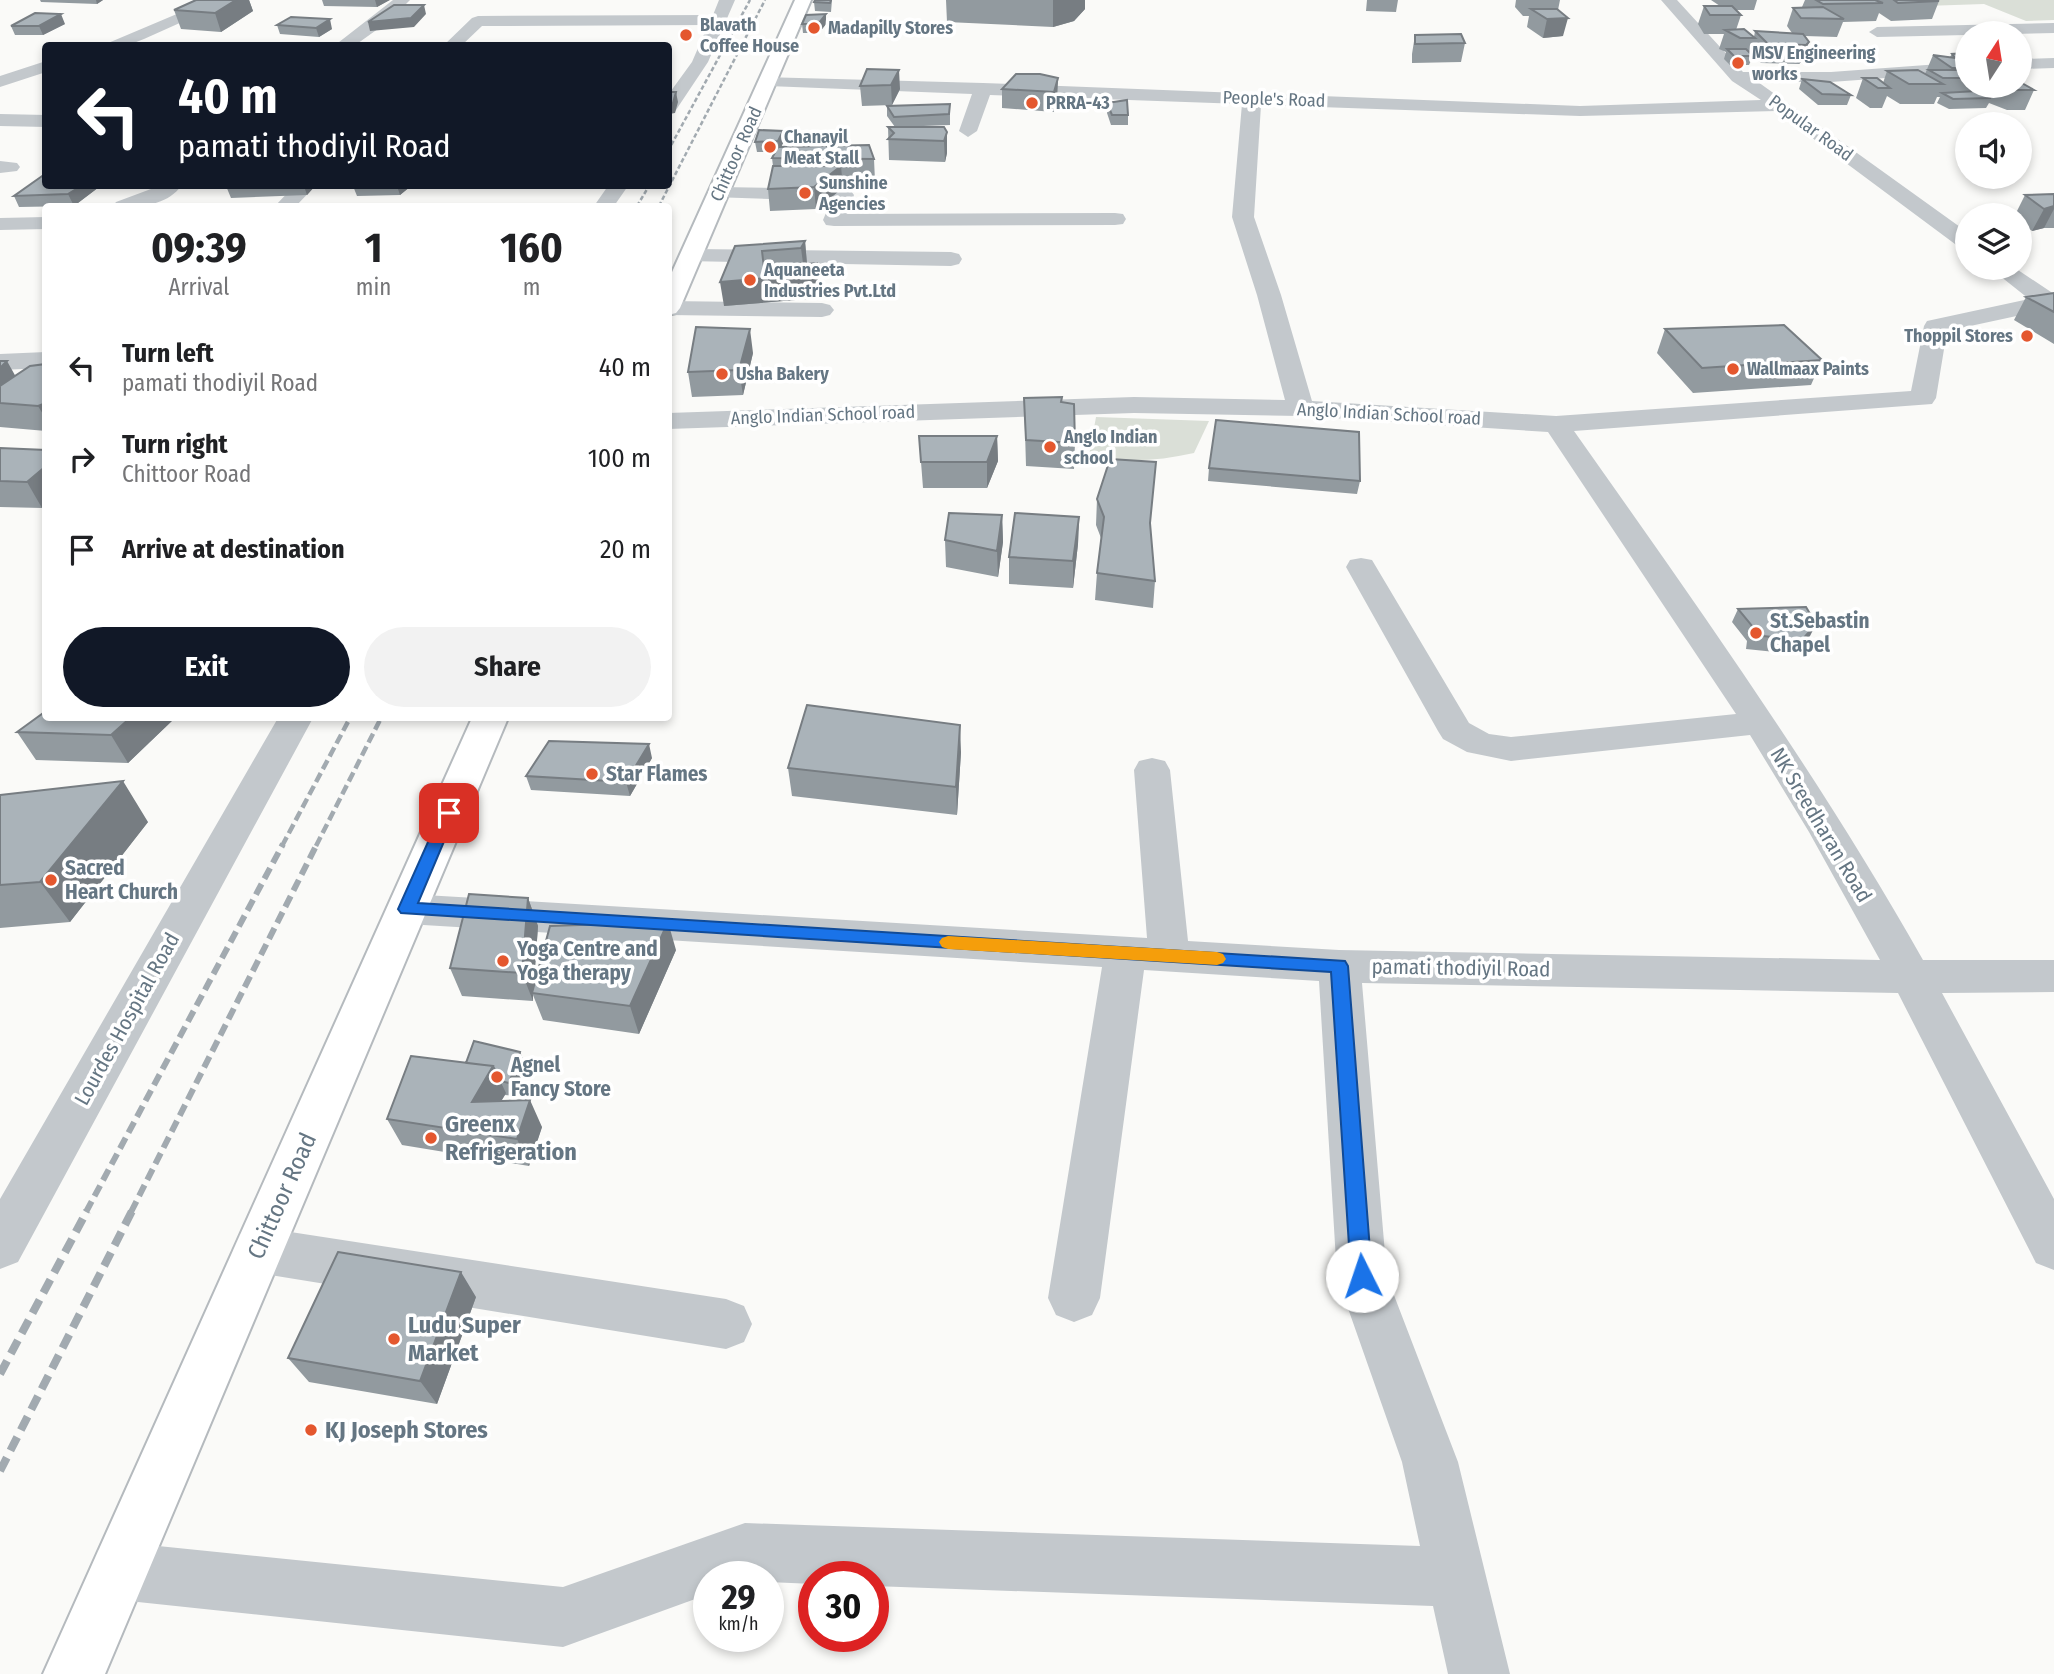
<!DOCTYPE html>
<html lang="en">
<head>
<meta charset="utf-8">
<style>
	:root { --surface:#fff; --page:#f2f2f2; --text:#202124; --muted:#757577; --accent:#111827 }
	body { margin:0; font-family:"Fira Sans Condensed",sans-serif; background:var(--page); color:var(--text); height:100vh; display:flex; flex-direction:column; font-size:26px; white-space:nowrap }
	* { box-sizing:border-box; margin:0 }
	p { font-size:23px; color:var(--muted) }
	.icon { flex:none; width:38px; height:38px; fill:none; stroke:currentColor; stroke-width:2; stroke-linecap:round; stroke-linejoin:round }
	.map { position:relative; flex:1; overflow:hidden }
	.sheet { position:absolute; left:42px; top:203px; width:630px; height:518px; display:flex; flex-direction:column; background:var(--surface); border-radius:7px; box-shadow:0 4px 10px #0003 }
	.sheet>* { flex:none }
	.top-card { position:absolute; left:42px; top:42px; width:630px; height:147px; border-radius:7px; box-shadow:0 4px 10px #0003; background:#111827; color:#fff; overflow:hidden }
	.needle { width:46px; rotate:12deg }
	.controls { position:absolute; left:1955px; top:21px; display:grid; gap:14px }
	.controls a { display:grid; place-items:center; width:77px; height:77px; border-radius:50%; background:var(--surface); box-shadow:0 4px 10px #0003; font-size:35px }
	.speed { position:absolute; left:693px; top:1561px; display:flex; gap:14px; font-size:35px; font-weight:700; text-align:center }
	.speed>* { display:grid; place-content:center; width:91px; height:91px; border-radius:50%; background:var(--surface); box-shadow:0 4px 10px #0003; line-height:1 }
	.speed small { font-size:18px; font-weight:400 }
	.speed .limit { border:10px solid #d22; background:#fff; color:#111 }
	.pin { position:absolute; display:grid; place-items:center; width:60px; height:60px; color:#fff; margin:-30px; border-radius:14px; box-shadow:0 4px 10px #0006 }
	.me { position:absolute; width:77px; margin:-38px; rotate:356deg; stroke-linejoin:round; filter:drop-shadow(0 0 5px #0008) }
	.turn { display:flex; align-items:center; gap:24px; height:147px; padding:0 21px; font-size:32px }
	.turn .icon { width:91px; height:91px; stroke-width:2.5 }
	.turn b { display:block; font-size:49px; line-height:60px }
	.eta { display:flex; justify-content:space-evenly; align-items:center; height:119px; text-align:center }
	.eta b { font-size:42px; font-weight:700; line-height:49px }
	.action { display:flex; gap:14px; margin-top:auto; padding:14px 21px }
	.action a { flex:1; height:80px; border-radius:42px; background:var(--accent); color:#fff; font-size:28px; font-weight:700; line-height:80px; text-align:center }
	.action a+a { background:var(--page); color:var(--text) }
	ul { padding:0; list-style:none }
	li { display:flex; align-items:center; gap:21px; height:91px; padding:0 21px }
	li div { flex:1 }
	li b { display:block; font-size:26px }
	li em { font-style:normal }
	.map>svg:first-child { display:block }
	.green { fill:#dadfd7 }
	.lines { fill:none; stroke-linecap:round; stroke-linejoin:round }
	.major-casing { stroke:#b5babe; stroke-width:4 }
	.minor { fill:#c3c8cc; fill-rule:evenodd }
	.major { fill:#fff; fill-rule:evenodd }
	.rail-far3 { stroke:#a2aab0; stroke-width:2.5; stroke-dasharray:4.5 2.5; stroke-linecap:butt }
	.rail-far2 { stroke:#a2aab0; stroke-width:4.5; stroke-dasharray:10 4.5; stroke-linecap:butt }
	.rail-far1 { stroke:#a2aab0; stroke-width:6; stroke-dasharray:12 6; stroke-linecap:butt }
	.rail { stroke:#a2aab0; stroke-width:8; stroke-dasharray:15 8; stroke-linecap:butt }
	.wall { fill:#929a9f; fill-rule:evenodd }
	.shaded-wall { fill:#777d82 }
	.building { fill:#aab3b9; stroke:#777d82; stroke-width:2 }
	.route { fill:#1a73e8; stroke:#114b97; stroke-width:2 }
	.slow { fill:#f59e0b }
	.poi-dot { fill:#e4572e; stroke:#fff; stroke-width:2.5 }
	.labels { text-anchor:middle; dominant-baseline:central; stroke-width:7; stroke-linejoin:round; paint-order:stroke }
	.far-poi-label { font-size:18px; font-weight:bold; fill:#657683; stroke:#fff; text-anchor:start }
	.far-street-label { font-size:18px; fill:#657683; stroke:#fff }
	.poi-label { font-size:21px; font-weight:bold; fill:#657683; stroke:#fff; text-anchor:start }
	.street-label { font-size:21px; fill:#657683; stroke:#fff }
	.near-poi-label { font-size:24px; font-weight:bold; fill:#657683; stroke:#fff; text-anchor:start }
	.near-street-label { font-size:24px; fill:#657683; stroke:#fff }
</style>
</head>
<body>
<div class="map">
<svg width="2054" height="1674" viewBox="0 0 2054 1674">
	<rect width="100%" height="100%" fill="#fafaf8"/>
	<path class="green" d="M1913 0H2054V20L2026 21 1984 4 1925 6Z
		M1096 417 1209 421 1194 453C1159 461 1124 463 1089 456Z"/>
	<g class="lines">
		<defs>
			<path id="major" d="M795 0H811L680 308 676 313 668 315V281Z
				M472 718H508L105 1674H43Z"/>
		</defs>
		<use href="#major" class="major-casing"/>
		<path class="minor" d="M210 0H231L144 39 126 46H101Z
			M393 0H410L389 21 354 46H334Z
			M719 0H735L708 62 674 113 668 114V95L692 62 708 25 482 26 461 46H443L472 18 478 16 713 15Z
			M1661 0H1677L1743 72H1831L1967 62V72L1831 82H1758L1967 232V249L1959 247 1776 111 1580 116 1261 105 1254 217 1281 295 1312 401 1556 416 1911 391 1924 326 1927 321 2029 299 1990 268H2015L2054 294V308L1947 331 1936 398 1932 404 1574 431C1696 604 1819 776 1923 960H2054V992L1942 993 2054 1199V1270L2036 1263 1898 993 1362 983 1387 1277 1458 1462 1510 1674H1448L1433 1606 873 1586V1577H814V1584L768 1582V1577H709V1594L563 1647 119 1600 98 1592 90 1571 98 1550 119 1542 563 1587 745 1523 1420 1546 1402 1462 1337 1277 1319 981 1144 970 1100 1298 1092 1315 1074 1322 1056 1315 1048 1298 1102 967 407 924 393 920 387 909 393 898 407 894 1147 938 1134 770 1139 761 1152 758 1165 761 1170 770 1188 941 1339 950 1880 960 1809 832 1750 735 1511 761 1467 752 1443 739 1438 731 1346 567 1350 560 1361 558 1372 560 1469 723 1489 734 1511 737 1736 714 1548 432 1301 416 1134 413 668 429V413L1134 397 1285 400 1257 295 1232 217 1242 104 990 95 977 131 968 137 959 131 972 94 768 86 762 85 759 81 762 77 983 83 1580 106 1761 100 1732 81Z
			M2054 23V33L1877 37 1869 32 1877 27Z
			M2054 58V68L2020 69V59Z
			M46 61V72L0 87V76Z
			M0 114 46 115V127L0 126Z
			M0 161 17 163 20 167 17 171 0 173Z
			M159 186H181C166 207 135 208 113 206L116 202Z
			M294 186H315L296 206H275Z
			M608 186H628L614 206H594Z
			M719 187 844 189 851 191 854 195 847 214 1115 213 1123 214 1126 219 1123 224 1115 225 834 226 826 225 823 220 831 201 712 197 709 193 712 189Z
			M46 217V229L0 230V218Z
			M692 249 951 252 959 254 962 259 959 264 951 266 684 261 681 256 684 251Z
			M668 301 822 303 830 305 834 310 830 315 822 317 668 315Z
			M46 352V368L0 370V354Z
			M278 718H313L18 1262 0 1269V1199Z
			M258 1227 726 1299 744 1306 752 1324 744 1342 726 1349 258 1273 240 1266 233 1250 240 1234Z"/>
		<use href="#major" class="major"/>
		<path class="rail-far3" d="M668 151 750 0
			M637 206 649 186
			M659 206 765 0"/>
		<path class="rail-far2" d="M282 846 350 718
			M316 846 381 718"/>
		<path class="rail-far1" d="M86 1212 283 844
			M131 1212 317 844"/>
		<path class="rail" d="M0 1374 87 1211
			M0 1471 132 1211"/>
	</g>
	<path class="wall" d="M40 0H103L97 4 41 2Z
		M196 0H249L253 11 221 32 181 29 174 10Z
		M322 0H389L377 7 324 6Z
		M815 0H832L831 12 815 11 814 2Z
		M946 0H1085V9L1074 21 1053 27 947 22Z
		M1367 0H1398L1396 12 1366 11Z
		M1516 0H1560L1558 10 1563 36 1543 38 1527 27 1529 16H1523L1515 7Z
		M1711 0H1757L1754 10H1735L1741 15 1736 30 1754 37 1755 31 1792 33 1787 26 1793 8 1802 7 1805 0H1936L1939 1 1932 19 1891 21 1879 13 1876 21 1843 22 1837 37 1805 36 1809 42 1802 61 1799 64 1761 63 1751 51 1750 53 1753 56 1749 65H1730L1724 59 1726 52 1719 49 1724 34H1704L1698 24 1704 6H1720Z
		M65 24 43 35H15L11 26Z
		M802 24H826L819 33H803Z
		M277 25 332 29 319 37 280 34Z
		M1415 35 1465 43 1461 62 1412 63V54Z
		M1967 53V86H2020L2034 90 2025 110H2007L1989 103 1986 108 1949 109 1937 103 1940 97H1937L1934 104H1900L1887 96 1882 108H1870L1856 98 1863 78 1883 83 1887 71 1925 74 1933 55 1950 57 1952 54ZM1982 88H1986L1984 94 1980 93Z
		M867 69 900 89 892 105 862 106 860 86Z
		M1058 78 1057 98 1054 112 1002 108V89Z
		M1802 79 1851 95 1847 105H1818L1799 89Z
		M1107 103 1128 115V125H1111L1107 113Z
		M887 106 950 114V125L897 127H944L947 153 945 162 889 160 888 127H895L887 116Z
		M784 141 781 146 874 159 875 181 842 180 843 188 816 209 770 211 768 189 773 166 772 158 776 152H757L755 142Z
		M226 186H315L307 195 231 198Z
		M353 186H411L400 195 357 196Z
		M99 187 74 206 19 207 14 196Z
		M2025 195 2054 209V228H2044L2032 231 2020 221V215H2015Z
		M805 241 807 264 819 286 820 298 724 306 735 246Z
		M2054 293V344L2014 320 2026 297Z
		M1665 329 1822 360 1811 385 1693 393 1657 353Z
		M753 353 743 395 692 397 688 372Z
		M0 361 15 376 46 364V431L0 427Z
		M1062 397V402L1075 443 1074 469 1026 466 1024 398Z
		M919 436H997L998 461 987 488H923Z
		M0 448 46 450V505L42 508 0 507Z
		M1209 468 1360 481 1357 494 1208 481Z
		M1097 499 1150 526 1155 581 1153 608 1095 600 1097 573 1101 538 1096 525Z
		M1002 515 1003 542 998 577 946 567 945 540Z
		M1079 517 1078 544 1073 588 1009 584V557Z
		M1738 609 1809 638 1795 654 1746 649 1747 641 1732 622Z
		M175 718 128 763 36 760 17 732Z
		M961 752 957 815 792 796 788 768Z
		M652 758 630 796 531 790 526 776Z
		M0 795 148 822 70 922 0 928Z
		M528 898 538 926 534 985 676 950 639 1034 543 1020 533 995V1001L462 996 450 968Z
		M466 1063 526 1066 515 1096 505 1095 501 1101 542 1127 529 1166 402 1145 387 1119Z
		M476 1297 437 1404 309 1382 288 1358Z"/>
	<path class="shaded-wall" d="M96 0H103L97 4Z
		M236 0H249L253 11 221 32 215 13Z
		M375 0H390L377 7Z
		M1053 0H1085V9L1074 21 1053 27Z
		M424 5 426 14 414 27 370 31 368 22Z
		M61 14 65 24 43 35 39 26Z
		M826 14V24L819 33 818 24Z
		M1568 18 1563 36 1543 38 1547 19Z
		M330 19 332 29 319 37 316 28Z
		M1809 42 1802 61 1799 64 1806 45Z
		M899 70 900 89 892 105 891 85Z
		M1058 78 1057 98 1054 112V92Z
		M676 92 678 102 675 113 668 114V104Z
		M783 131 784 141 779 152 778 141Z
		M947 132V153L945 162 944 141Z
		M841 166 843 188 816 209 814 187Z
		M81 186H99V187L74 206 68 194Z
		M304 186H315L307 195Z
		M397 186H411L400 195Z
		M2054 206V209L2044 228 2032 231 2044 209Z
		M805 241 807 264 804 271 801 248Z
		M762 251 766 278 817 263 820 298 724 306 720 282Z
		M750 329 753 353 743 395 739 370Z
		M7 361 21 386 0 403V368Z
		M46 403V419L38 406Z
		M997 436 998 461 987 488V462Z
		M46 466V505L42 508 27 482Z
		M1002 515 1003 542 998 577 997 551Z
		M1079 517 1078 544 1073 588V561Z
		M1816 624 1809 638 1795 654 1802 640Z
		M130 718H175L128 763 111 735Z
		M960 725 961 752 957 815 956 787Z
		M649 744 652 758 630 796 626 782Z
		M123 781 148 822 70 922 40 882Z
		M528 898 538 926 533 993H532L533 995V1001L522 973Z
		M668 922 676 950 639 1034 630 1006Z
		M520 1052 526 1066 515 1096 509 1083Z
		M493 1066 506 1093 485 1129 472 1102Z
		M530 1100 542 1127 529 1166 517 1139Z
		M461 1272 476 1297 437 1404 420 1381Z"/>
	<path class="building" d="M196 0H236L215 13 174 10Z
		M815 0H831L830 3 814 2Z
		M1816 0H1875L1883 3 1823 4Z
		M1894 0H1936L1939 1 1898 3Z
		M394 5H424L411 18 368 22Z
		M1704 6H1732L1741 15H1710Z
		M1823 7 1844 19 1801 18 1793 8Z
		M1531 9H1557L1568 18 1547 19Z
		M35 13 61 14 39 26H11Z
		M826 14 818 24H802L806 15Z
		M291 17 330 19 316 28 277 25Z
		M1744 29 1755 38H1740L1725 30Z
		M1755 31 1803 34 1809 42 1806 45 1768 44Z
		M1461 34 1465 43 1415 44V35Z
		M1727 49H1746L1753 56H1734Z
		M1967 53V68H1952L1933 55 1955 58 1952 54Z
		M867 69 899 70 891 85 860 86Z
		M1918 70 1943 84H1909L1887 71Z
		M1929 70H1967V78H1943Z
		M1016 74H1040L1058 78 1054 92 1002 89Z
		M1863 78H1877L1890 88H1878Z
		M1802 79 1830 82 1851 95 1822 94Z
		M2020 82 2034 90H2016L2004 86H2020Z
		M1977 91 1991 98 1953 99 1942 93Z
		M668 92H676L673 103 668 104Z
		M1127 100 1128 115H1112L1107 103Z
		M950 104 949 114 894 117 887 106Z
		M888 127H944L947 132 944 141 888 139 894 133Z
		M759 130 783 131 778 141 755 142Z
		M869 145 874 159 772 158 778 147Z
		M773 166H841L814 187 768 189Z
		M45 174 46 186H81L68 194 14 196Z
		M2054 194V206L2044 209 2025 195Z
		M805 241 801 248 762 251 764 268 817 263V274L720 282 735 246Z
		M2054 293V312L2026 297Z
		M1784 325 1822 360 1702 368 1665 329Z
		M696 327 750 329 739 370 688 372Z
		M0 361H7L0 368Z
		M46 364V403L38 406 0 403V386L30 366Z
		M1062 397 1061 402 1074 404 1075 443 1026 440 1024 398Z
		M1216 420 1359 432 1360 481 1209 468Z
		M919 436H997L987 462H921Z
		M0 448 46 450V466L27 482 0 481Z
		M1110 459 1156 462 1150 523 1155 581 1097 573 1104 517 1097 499Z
		M949 513 1002 515 997 551 945 540Z
		M1015 513 1079 517 1073 561 1009 557Z
		M1806 607 1816 624 1802 640 1753 635V627L1738 609Z
		M807 705 960 725 956 787 788 768Z
		M46 711V718H130L111 735 17 732Z
		M549 741 649 744 626 782 526 776Z
		M123 781 40 882 0 885V795Z
		M469 894 528 898 522 973 450 968Z
		M668 922 630 1006 532 993 550 926Z
		M474 1041 520 1052 509 1083 500 1081 493 1066 466 1063Z
		M411 1056 493 1066 472 1102 530 1100 517 1139 387 1119Z
		M338 1252 461 1272 420 1381 288 1358Z"/>
	<path class="route" d="M449 808 456 813 418 903 1345 961 1348 966 1372 1276 1369 1283 1362 1286 1354 1283 1351 1276 1331 972 401 913 398 909 441 813Z"/>
	<path class="slow" d="M948 936 1217 952 1223 954 1226 959 1223 963 1217 965 948 949 942 947 939 942 942 938Z"/>
	<g class="poi-dot">
		<circle cx="814" cy="28" r="7"/>
		<circle cx="686" cy="35" r="7"/>
		<circle cx="1738" cy="63" r="7"/>
		<circle cx="1032" cy="103" r="7"/>
		<circle cx="770" cy="147" r="7"/>
		<circle cx="805" cy="193" r="7"/>
		<circle cx="750" cy="280" r="7"/>
		<circle cx="2027" cy="336" r="7"/>
		<circle cx="1733" cy="369" r="7"/>
		<circle cx="722" cy="374" r="7"/>
		<circle cx="1050" cy="447" r="7"/>
		<circle cx="1756" cy="633" r="7"/>
		<circle cx="592" cy="774" r="7"/>
		<circle cx="51" cy="880" r="7"/>
		<circle cx="503" cy="961" r="7"/>
		<circle cx="497" cy="1077" r="7"/>
		<circle cx="431" cy="1138" r="7"/>
		<circle cx="394" cy="1339" r="7"/>
		<circle cx="311" cy="1430" r="7"/>
	</g>
	<g class="labels">
		<g class="far-poi-label">
			<text x="700" y="25">Blavath<tspan x="700" dy="21">Coffee House</tspan></text>
			<text x="828" y="28">Madapilly Stores</text>
			<text x="1752" y="53">MSV Engineering<tspan x="1752" dy="21">works</tspan></text>
			<text x="1046" y="103">PRRA-43</text>
			<text x="784" y="137">Chanayil<tspan x="784" dy="21">Meat Stall</tspan></text>
			<text x="819" y="183">Sunshine<tspan x="819" dy="21">Agencies</tspan></text>
			<text x="764" y="270">Aquaneeta<tspan x="764" dy="21">Industries Pvt.Ltd</tspan></text>
			<text x="2013" y="336" text-anchor="end">Thoppil Stores</text>
			<text x="1747" y="369">Wallmaax Paints</text>
			<text x="736" y="374">Usha Bakery</text>
			<text x="1064" y="437">Anglo Indian<tspan x="1064" dy="21">school</tspan></text>
		</g>
		<g class="far-street-label">
			<text transform="translate(1274 99) rotate(2)">People's Road</text>
			<text transform="translate(1811 128) rotate(36)">Popular Road</text>
			<text transform="translate(736 154) rotate(-66)">Chittoor Road</text>
			<text transform="translate(1389 414) rotate(3)">Anglo Indian School road</text>
			<text transform="translate(823 415) rotate(-2)">Anglo Indian School road</text>
		</g>
		<g class="poi-label">
			<text x="1770" y="621">St.Sebastin<tspan x="1770" dy="24">Chapel</tspan></text>
			<text x="606" y="774">Star Flames</text>
			<text x="65" y="868">Sacred<tspan x="65" dy="24">Heart Church</tspan></text>
			<text x="517" y="949">Yoga Centre and<tspan x="517" dy="24">Yoga therapy</tspan></text>
			<text x="511" y="1065">Agnel<tspan x="511" dy="24">Fancy Store</tspan></text>
		</g>
		<g class="street-label">
			<text transform="translate(1821 825) rotate(59)">NK Sreedharan Road</text>
			<text transform="translate(1461 968) rotate(1)">pamati thodiyil Road</text>
			<text transform="translate(127 1019) rotate(-61)">Lourdes Hospital Road</text>
		</g>
		<g class="near-poi-label">
			<text x="445" y="1124">Greenx<tspan x="445" dy="28">Refrigeration</tspan></text>
			<text x="408" y="1325">Ludu Super<tspan x="408" dy="28">Market</tspan></text>
			<text x="325" y="1430">KJ Joseph Stores</text>
		</g>
		<g class="near-street-label">
			<text transform="translate(282 1196) rotate(-66)">Chittoor Road</text>
		</g>
	</g>
</svg>
<div class="controls">
<a><svg class="needle" viewBox="-14 -14 28 28"><path d="M0-13l5 13h-10z" fill="#e53935"/><path d="M0 13l5-13h-10z" fill="#757577"/></svg></a>
<a><svg class="icon" aria-label="sound" viewBox="0 0 24 24"><path d="M4 9h4l5-4v14l-5-4H4zM17 9q2 3 0 6"/></svg></a>
<a><svg class="icon" aria-label="layers" viewBox="0 0 24 24"><path d="M12 4l9 5-9 5-9-5zM3 14l9 5 9-5"/></svg></a>
</div>
<div class="speed"><div>29<small>km/h</small></div><div class="limit">30</div></div>
<div class="pin" style="left:449px;top:813px;background:#d93025"><svg class="icon" aria-label="arrive" viewBox="0 0 24 24"><path d="M6 21V4h12l-3 4 3 4H6"/></svg></div>
<svg class="me" style="left:1362px;top:1276px" viewBox="-20 -20 40 40"><circle r="19" fill="#fff"/><path d="M0-13L10 11 0 6-10 11z" fill="#1a73e8"/></svg>
<div class="top-card">
<div class="turn"><svg class="icon" aria-label="left" viewBox="0 0 24 24"><path d="M17 20v-9H6M10 6l-5 5 5 5"/></svg><div><b>40 m</b>pamati thodiyil Road</div></div>
</div>
<section class="sheet">
<div class="eta">
<div><b>09:39</b><p>Arrival</p></div>
<div><b>1</b><p>min</p></div>
<div><b>160</b><p>m</p></div>
</div>
<ul>
<li><svg class="icon" aria-label="left" viewBox="0 0 24 24"><path d="M17 20v-9H6M10 6l-5 5 5 5"/></svg><div><b>Turn left</b><p>pamati thodiyil Road</p></div><em>40 m</em></li>
<li><svg class="icon" aria-label="right" viewBox="0 0 24 24"><path d="M7 20v-9h11M14 6l5 5-5 5"/></svg><div><b>Turn right</b><p>Chittoor Road</p></div><em>100 m</em></li>
<li><svg class="icon" aria-label="arrive" viewBox="0 0 24 24"><path d="M6 21V4h12l-3 4 3 4H6"/></svg><div><b>Arrive at destination</b></div><em>20 m</em></li>
</ul>
<div class="action"><a>Exit</a><a>Share</a></div>
</section>
</div>
</body>
</html>
